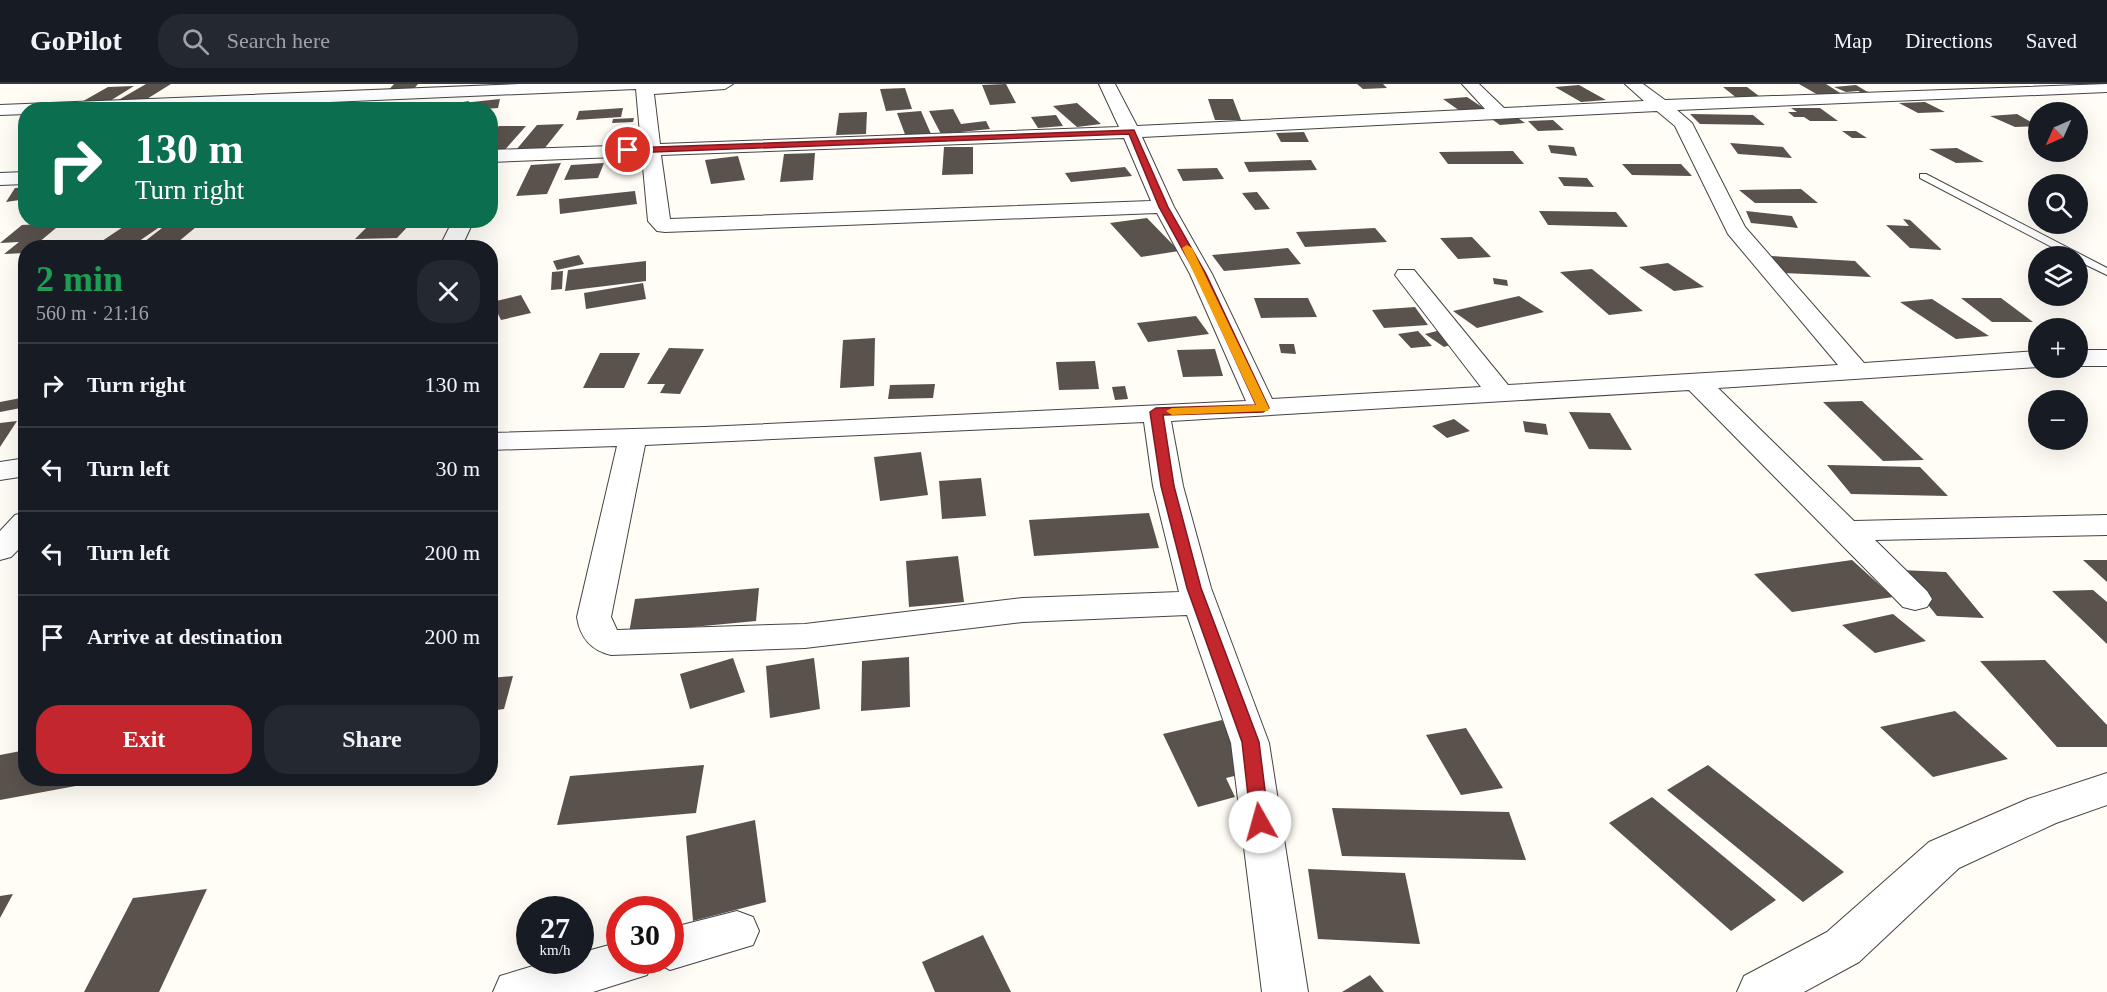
<!DOCTYPE html>
<html lang="en">
<head>
<meta charset="utf-8">
<style>
	:root { --surface:#171b24; --page:#242831; --text:#f1f3f6; --muted:#9ea1a6; --line:#363941; --accent:#c4262e }
	body { margin:0; font-family:"Times New Roman",serif; background:var(--page); color:var(--text); height:100vh; display:flex; flex-direction:column; font-size:22px; white-space:nowrap }
	* { box-sizing:border-box; margin:0 }
	p { font-size:20px; color:var(--muted) }
	.icon { flex:none; width:33px; height:33px; fill:none; stroke:currentColor; stroke-width:2; stroke-linecap:round; stroke-linejoin:round }
	.map { position:relative; flex:1; overflow:hidden }
	.sheet { position:absolute; left:18px; top:156px; width:480px; height:546px; display:flex; flex-direction:column; background:var(--surface); border-radius:24px; box-shadow:0 6px 24px #0002 }
	.sheet>* { flex:none }
	.guide { position:absolute; left:18px; top:18px; width:480px; height:126px; border-radius:24px; box-shadow:0 6px 24px #0002; background:#0b6e4f; color:#fff; overflow:hidden }
	.needle { width:39px; rotate:225deg }
	.buttons { position:absolute; left:2028px; top:18px; display:grid; gap:12px }
	.buttons a { display:grid; place-items:center; width:60px; height:60px; border-radius:50%; background:var(--surface); box-shadow:0 6px 24px #0002; font-size:30px }
	.speed { position:absolute; left:516px; top:812px; display:flex; gap:12px; font-size:30px; font-weight:700; text-align:center }
	.speed>* { display:grid; place-content:center; width:78px; height:78px; border-radius:50%; background:var(--surface); box-shadow:0 6px 24px #0002; line-height:1 }
	.speed small { font-size:15px; font-weight:400 }
	.speed .limit { border:9px solid #d22; background:#fff; color:#111 }
	.pin { position:absolute; display:grid; place-items:center; width:51px; height:51px; color:#fff; margin:-26px; border:3px solid #fff; border-radius:50%; box-shadow:0 2px 6px #0007 }
	.me { position:absolute; width:66px; margin:-33px; rotate:353deg; stroke-linejoin:round; filter:drop-shadow(0 0 4px #0008) }
	.turn { display:flex; align-items:center; gap:21px; height:126px; padding:0 18px; font-size:27px }
	.turn .icon { width:78px; height:78px; stroke-width:2.5 }
	.turn b { display:block; font-size:42px; line-height:51px }
	.round { display:grid; place-items:center; flex:none; width:63px; height:63px; border-radius:24px; background:var(--page) }
	.overview { display:flex; align-items:center; justify-content:space-between; height:102px; padding:0 18px }
	h1 { font-size:36px; font-weight:600; line-height:45px; color:#1e9e55 }
	.button { display:flex; gap:12px; margin-top:auto; padding:12px 18px }
	.button a { flex:1; height:69px; border-radius:24px; background:var(--accent); color:#fff; font-size:24px; font-weight:600; line-height:69px; text-align:center }
	.button a+a { background:var(--page); color:var(--text) }
	ul { padding:0; list-style:none }
	li { display:flex; align-items:center; gap:18px; height:84px; padding:0 18px; border-top:2px solid var(--line) }
	li div { flex:1 }
	li b { display:block; font-size:22px }
	li em { font-style:normal }
	header { display:flex; align-items:center; gap:36px; box-sizing:border-box; height:84px; padding:0 30px; background:var(--surface); border-bottom:2px solid var(--line) }
	header strong { font-size:28px }
	nav { display:flex; gap:33px; margin-inline-start:auto; font-size:21px }
	.search { width:420px; height:54px; background:var(--page); display:flex; align-items:center; gap:15px; box-sizing:border-box; padding:0 21px; border-radius:24px; color:var(--muted); font-size:22px }
	.map>svg:first-child { display:block }
	.building { fill:#5a524d }
	.lines { fill:none; stroke-linecap:round; stroke-linejoin:round }
	.lane-casing { stroke:#444; stroke-width:2 }
	.street-casing { stroke:#444; stroke-width:2 }
	.lane { fill:#fff; fill-rule:evenodd }
	.street { fill:#fff; fill-rule:evenodd }
	.route { fill:#c4262e; stroke:#7f191e; stroke-width:1.5 }
	.slow { fill:#f59e0b }
</style>
</head>
<body>
<header>
<strong>GoPilot</strong>
<div class="search"><svg class="icon" aria-label="search" viewBox="0 0 24 24"><circle cx="10" cy="10" r="6"/><path d="M15 15l6 6"/></svg>Search here</div>
<nav><a>Map</a><a>Directions</a><a>Saved</a></nav>
</header>
<div class="map">
<svg width="2107" height="908" viewBox="0 0 2107 908">
	<rect width="100%" height="100%" fill="#fffdf5"/>
	<path class="building" d="M146 0H171L142 18H115Z
		M394 0H418L411 8 386 9Z
		M1006 0 1016 19 990 21 982 1Z
		M1357 0H1383L1387 4 1363 5Z
		M1799 0H1826L1845 12H1820Z
		M1579 1 1606 16 1581 18 1555 3Z
		M1856 1 1866 7 1879 12 1872 13 1858 7 1846 8 1834 3Z
		M134 2 105 20H78L108 3Z
		M1723 3H1747L1763 15H1738Z
		M905 4 912 25 886 27 880 5Z
		M1467 13 1485 25 1460 27 1443 15Z
		M500 15 498 24 470 26 472 18Z
		M1208 15H1233L1241 36H1215Z
		M469 17 467 26H456L457 19Z
		M1925 18 1945 28 1918 29 1899 19Z
		M1077 19 1101 40 1077 43 1053 22Z
		M379 21 376 26H347L348 23Z
		M623 24 621 33 576 36 579 27Z
		M1791 24H1820L1838 37H1810L1804 33H1794L1788 28H1797Z
		M953 25 961 40 986 37 990 45 941 50 929 27Z
		M921 27 931 50 906 53 897 29Z
		M867 28 866 50 836 51 839 29Z
		M1690 30 1753 31 1765 41 1700 40Z
		M2017 30 2038 42 2015 43 1990 32Z
		M1056 31 1063 42 1038 44 1031 33Z
		M634 34 633 38 612 39 613 35Z
		M1518 34 1525 39 1500 41 1493 36Z
		M1553 36 1564 46 1538 47 1528 37Z
		M564 40 544 65 516 66 537 41Z
		M499 42H526L503 68H490V51Z
		M1842 47H1856L1867 54H1852Z
		M1304 48 1309 58H1281L1276 49Z
		M1730 59 1783 63 1792 74 1738 70Z
		M1548 61 1574 63 1577 72 1551 69Z
		M944 63H973V90L942 91Z
		M1957 64 1984 78 1956 79 1929 65Z
		M1513 67 1524 80H1448L1439 68Z
		M815 69 813 96 780 98 784 70Z
		M738 72 745 96 711 100 705 76Z
		M1311 76 1317 86 1249 88 1244 78Z
		M561 79 547 110 516 112 531 81Z
		M604 79 598 94 564 96 571 81Z
		M1622 80H1681L1692 92 1632 91Z
		M1125 83 1132 92 1071 98 1065 89Z
		M1217 84 1224 95 1183 97 1177 85Z
		M1558 93 1587 94 1594 103 1564 102Z
		M26 103V115L6 118 15 104Z
		M1801 105 1818 119H1755L1739 106Z
		M635 107 637 120 560 130 559 115Z
		M1257 108 1270 125 1255 126 1242 109Z
		M1539 127 1616 128 1628 143 1548 141Z
		M1746 127 1792 132 1798 144 1751 139Z
		M1147 134 1179 167 1141 173 1110 139Z
		M1903 135 1910 136 1942 166 1910 164 1886 141 1909 142Z
		M62 139 32 164H26V169L4 170 19 158 0 159 22 141Z
		M371 139H411L397 154 355 155Z
		M126 141 161 142 132 162 96 161Z
		M196 143 178 158H144L162 144Z
		M1375 144 1387 158 1305 163 1296 148Z
		M1472 153 1491 173 1458 175 1440 154Z
		M1288 164 1301 180 1224 187 1212 171Z
		M579 171 584 180 557 186 553 177Z
		M1771 172 1855 177 1871 193 1784 189Z
		M646 177V197L565 207 568 186Z
		M1668 179 1704 203 1674 207 1639 183Z
		M1592 185 1643 227 1609 231 1560 188Z
		M563 187 562 205 551 206 552 188Z
		M1493 194 1507 196 1508 202 1494 200Z
		M643 199 646 215 586 225 584 209Z
		M521 211 531 229 501 236 492 218Z
		M1519 212 1544 228 1477 244 1453 227Z
		M1254 214H1308L1317 233 1261 234Z
		M1961 214H2001L2033 238H1992Z
		M1932 215 1989 252 1956 255 1900 218Z
		M1415 223 1428 241 1384 244 1372 226Z
		M1196 232 1209 250 1148 258 1137 239Z
		M1418 247 1432 262 1411 264 1398 250Z
		M1437 247 1456 259 1444 263 1425 250Z
		M875 254 874 302 840 304 843 256Z
		M1279 260H1294L1296 270 1281 269Z
		M669 264 704 265 680 310 660 309 665 300H647Z
		M1215 265 1223 292 1183 293 1177 266Z
		M600 269H640L624 304H583Z
		M1095 277 1099 305 1059 306 1056 278Z
		M935 300 933 314 888 315 890 301Z
		M1125 302 1128 315 1115 316 1112 303Z
		M26 313V323L0 328V318Z
		M1862 317 1924 376 1883 377 1823 318Z
		M1569 328 1610 329 1632 366 1589 365Z
		M1454 335 1470 347 1447 354 1432 342Z
		M17 337 0 363V339Z
		M1523 337 1546 340 1548 351 1525 348Z
		M921 368 928 411 880 417 874 373Z
		M1827 381 1920 383 1948 412 1851 410Z
		M981 394 986 432 942 435 939 397Z
		M1149 429 1159 464 1034 472 1029 436Z
		M958 472 964 518 909 523 906 477Z
		M1852 476 1893 513 1792 528 1754 490Z
		M2083 476H2107V498Z
		M1900 486 1946 488 1984 534 1937 532Z
		M759 504 756 537 629 549 635 515Z
		M2093 506 2107 518V560L2052 507Z
		M1893 530 1926 557 1875 569 1842 541Z
		M909 573 910 623 861 627 862 577Z
		M733 574 745 608 690 625 680 590Z
		M814 574 820 625 770 634 766 582Z
		M2045 576 2107 641V663H2057L1980 577Z
		M513 592 504 625 490 627V594Z
		M1955 627 2008 675 1933 693 1880 643Z
		M1222 636 1251 688 1226 694 1235 713 1198 723 1163 650Z
		M1466 644 1503 704 1461 711 1426 651Z
		M26 666V694H84L81 701 0 716V671Z
		M704 681 696 729 557 741 570 692Z
		M1708 681 1844 788 1803 818 1667 706Z
		M1652 713 1776 816 1731 847 1609 739Z
		M1332 724 1509 728 1526 776 1342 772Z
		M755 736 766 818 693 837 686 752Z
		M1308 785 1405 789 1420 860 1318 855Z
		M207 805 159 908H84L133 814Z
		M13 810 0 834V812Z
		M983 851 1011 908H935L922 878Z
		M1370 891 1384 908H1342Z"/>
	<g class="lines">
		<defs>
			<path id="lane" d="M1920 90H1926L2107 184V191L2078 177V172H2069L1920 94Z"/>
			<path id="street" d="M520 0H733L725 5 654 10 660 60 1119 43 1099 0H1115L1137 42 1485 25 1462 0H1479L1504 24 1644 17 1625 0H1643L1665 16 2107 0V8L1677 26 1692 39 1745 143 1864 279 2038 267V283L1718 304 1854 437 2107 431V451L1875 456 1927 507 1932 515 1927 523 1915 526 1903 523 1689 306 1171 337 1183 402 1211 504 1269 659 1308 908H1262L1231 659 1187 531 1023 538 805 564 611 571C591 566 580 554 577 533L617 362 490 366V349L705 343 1246 317 1190 190 1157 129 665 148 657 147 648 137 642 72 490 78V66L641 61 636 5 141 26H26V30L0 31V21ZM1657 27 1675 42 1728 150 1838 281 1508 301 1414 186H1398L1395 191 1481 303 1272 315 1212 190 1174 123 1142 53ZM1124 54 1151 117 670 135 661 71ZM1144 338 1153 402 1179 508 1023 514 805 540 617 546 611 533 645 361Z
				M26 88V100L0 101V89Z
				M453 136H474L461 164H439Z
				M2078 266H2107V282H2078Z
				M26 374V392L0 396V378Z
				M26 428V458L11 473 0 476V447L15 431Z
				M2107 689V721L2056 739 1959 784 1859 878 1804 908H1737L1744 892 1827 848 1929 758 2028 715Z
				M737 827 753 833 759 847 753 861 670 886 653 877 647 891 593 908H493L500 892 553 876H580V869L620 858V876H670V844Z"/>
		</defs>
		<use href="#lane" class="lane-casing"/>
		<use href="#street" class="street-casing"/>
		<use href="#lane" class="lane"/>
		<use href="#street" class="street"/>
	</g>
	<path class="route" d="M1134 46 1168 123 1206 190 1269 324 1263 328 1163 331 1174 402 1201 504 1259 658 1269 738 1266 743 1260 745 1254 743 1251 738 1242 658 1187 504 1161 402 1150 328 1156 324 1256 321 1196 190 1159 123 1129 50 628 69 624 66 628 64Z"/>
	<path class="slow" d="M1187 161 1192 164 1269 324 1268 327 1172 331 1166 327 1172 324 1256 321 1182 164Z"/>
</svg>
<div class="buttons">
<a><svg class="needle" viewBox="-14 -14 28 28"><path d="M0-13l5 13h-10z" fill="#e53935"/><path d="M0 13l5-13h-10z" fill="#9ea1a6"/></svg></a>
<a><svg class="icon" aria-label="search" viewBox="0 0 24 24"><circle cx="10" cy="10" r="6"/><path d="M15 15l6 6"/></svg></a>
<a><svg class="icon" aria-label="layers" viewBox="0 0 24 24"><path d="M12 4l9 5-9 5-9-5zM3 14l9 5 9-5"/></svg></a>
<a>+</a>
<a>−</a>
</div>
<div class="speed"><div>27<small>km/h</small></div><div class="limit">30</div></div>
<div class="pin" style="left:628px;top:66px;background:#d93025"><svg class="icon" aria-label="arrive" viewBox="0 0 24 24"><path d="M6 21V4h12l-3 4 3 4H6"/></svg></div>
<svg class="me" style="left:1260px;top:738px" viewBox="-20 -20 40 40"><circle r="19" fill="#fff"/><path d="M0-13L10 11 0 6-10 11z" fill="#c4262e"/></svg>
<div class="guide">
<div class="turn"><svg class="icon" aria-label="right" viewBox="0 0 24 24"><path d="M7 20v-9h11M14 6l5 5-5 5"/></svg><div><b>130 m</b>Turn right</div></div>
</div>
<section class="sheet">
<div class="overview"><div><h1>2 min</h1><p>560 m · 21:16</p></div><a class="round"><svg class="icon" aria-label="close" viewBox="0 0 24 24"><path d="M6 6l12 12M18 6L6 18"/></svg></a></div>
<ul>
<li><svg class="icon" aria-label="right" viewBox="0 0 24 24"><path d="M7 20v-9h11M14 6l5 5-5 5"/></svg><div><b>Turn right</b></div><em>130 m</em></li>
<li><svg class="icon" aria-label="left" viewBox="0 0 24 24"><path d="M17 20v-9H6M10 6l-5 5 5 5"/></svg><div><b>Turn left</b></div><em>30 m</em></li>
<li><svg class="icon" aria-label="left" viewBox="0 0 24 24"><path d="M17 20v-9H6M10 6l-5 5 5 5"/></svg><div><b>Turn left</b></div><em>200 m</em></li>
<li><svg class="icon" aria-label="arrive" viewBox="0 0 24 24"><path d="M6 21V4h12l-3 4 3 4H6"/></svg><div><b>Arrive at destination</b></div><em>200 m</em></li>
</ul>
<div class="button"><a>Exit</a><a>Share</a></div>
</section>
</div>
</body>
</html>
